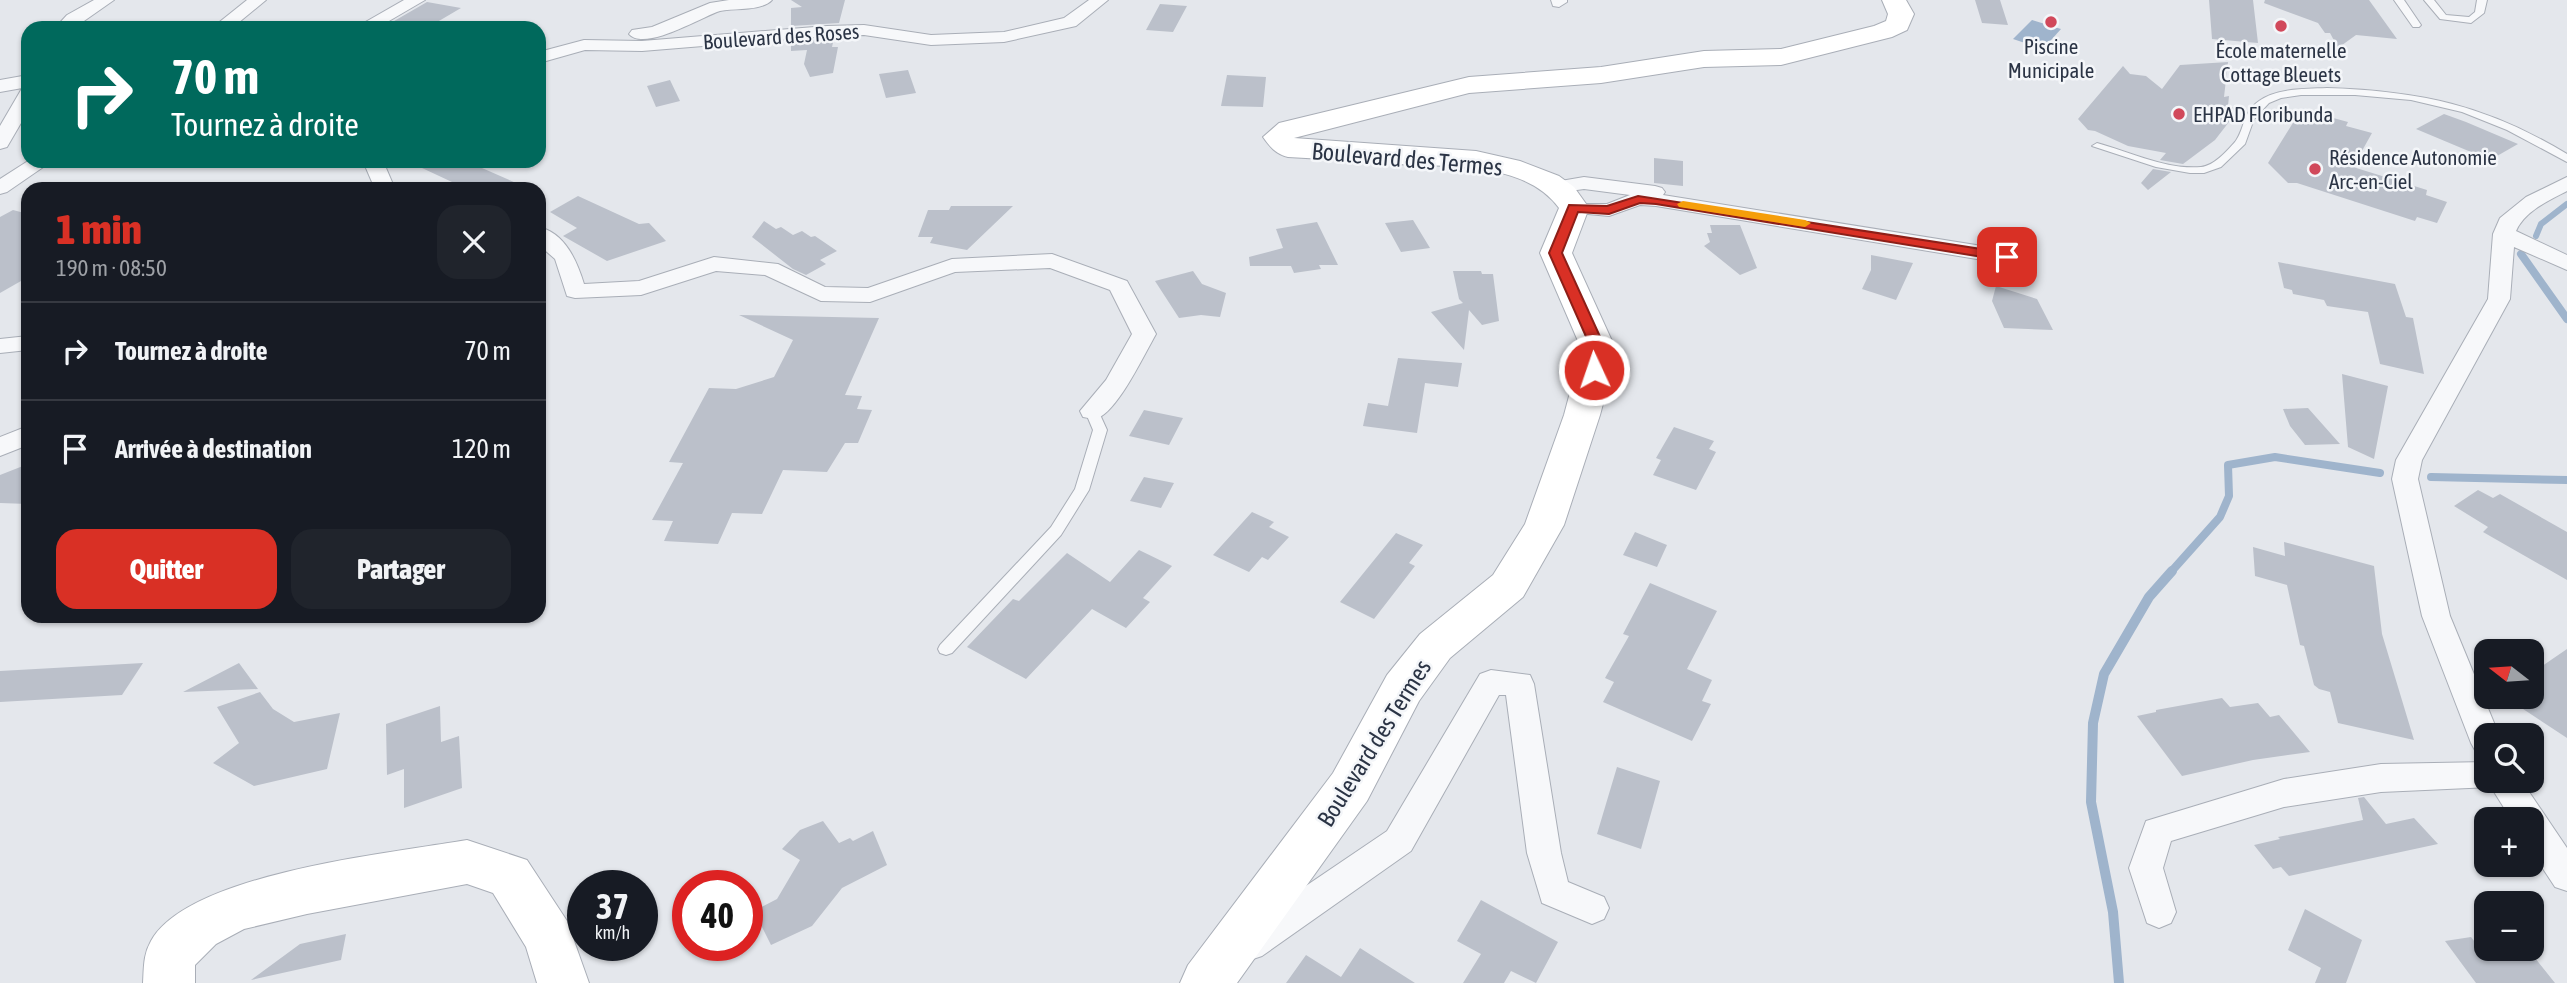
<!DOCTYPE html>
<html lang="fr">
<head>
<meta charset="utf-8">
<style>
	:root { --surface:#171b24; --page:#20242c; --text:#f1f3f6; --muted:#9ea1a6; --line:#363941; --accent:#d93025 }
	body { margin:0; font-family:"Asap Condensed",sans-serif; background:var(--page); color:var(--text); height:100vh; display:flex; flex-direction:column; font-size:26px; white-space:nowrap }
	* { box-sizing:border-box; margin:0 }
	p { font-size:23px; color:var(--muted) }
	.icon { flex:none; width:38px; height:38px; fill:none; stroke:currentColor; stroke-width:2; stroke-linecap:round; stroke-linejoin:round }
	.map { position:relative; flex:1; overflow:hidden }
	.sheet { position:absolute; left:21px; top:182px; width:525px; height:441px; display:flex; flex-direction:column; background:var(--surface); border-radius:21px; box-shadow:0 2px 5px #0004 }
	.sheet>* { flex:none }
	.top-card { position:absolute; left:21px; top:21px; width:525px; height:147px; border-radius:21px; box-shadow:0 2px 5px #0004; background:#00695c; color:#fff; overflow:hidden }
	.needle { width:46px; rotate:287deg }
	.fabs { position:absolute; left:2474px; top:639px; display:grid; gap:14px }
	.fabs a { display:grid; place-items:center; width:70px; height:70px; border-radius:14px; background:var(--surface); box-shadow:0 2px 5px #0004; font-size:35px }
	.speed { position:absolute; left:567px; top:870px; display:flex; gap:14px; font-size:35px; font-weight:700; text-align:center }
	.speed>* { display:grid; place-content:center; width:91px; height:91px; border-radius:50%; background:var(--surface); box-shadow:0 2px 5px #0004; line-height:1 }
	.speed small { font-size:18px; font-weight:400 }
	.speed .limit { border:10px solid #d22; background:#fff; color:#111 }
	.pin { position:absolute; display:grid; place-items:center; width:60px; height:60px; color:#fff; margin:-30px; border-radius:14px; box-shadow:0 4px 10px #0006 }
	.me { position:absolute; width:77px; margin:-38px; rotate:357deg; stroke-linejoin:round; filter:drop-shadow(0 0 5px #0008) }
	.turn { display:flex; align-items:center; gap:24px; height:147px; padding:0 35px; font-size:32px }
	.turn .icon { width:91px; height:91px; stroke-width:2.5 }
	.turn b { display:block; font-size:49px; line-height:60px }
	.round { display:grid; place-items:center; flex:none; width:74px; height:74px; border-radius:21px; background:var(--page) }
	.overview { display:flex; align-items:center; justify-content:space-between; height:119px; padding:0 35px }
	h1 { font-size:42px; font-weight:800; line-height:52px; color:var(--accent) }
	.button { display:flex; gap:14px; margin-top:auto; padding:14px 35px }
	.button a { flex:1; height:80px; border-radius:21px; background:var(--accent); color:#fff; font-size:28px; font-weight:800; line-height:80px; text-align:center }
	.button a+a { background:var(--page); color:var(--text) }
	ul { padding:0; list-style:none }
	li { display:flex; align-items:center; gap:21px; height:98px; padding:0 35px; border-top:2px solid var(--line) }
	li div { flex:1 }
	li b { display:block; font-size:26px }
	li em { font-style:normal }
	.map>svg:first-child { display:block }
	.water { fill:#9fb4cc }
	.lines { fill:none; stroke-linecap:round; stroke-linejoin:round }
	.stream-far2 { stroke:#9fb4cc; stroke-width:6 }
	.stream-far1 { stroke:#9fb4cc; stroke-width:8 }
	.stream { stroke:#9fb4cc; stroke-width:10 }
	.building { fill:#bbc0ca }
	.lane-casing { stroke:#a9aeb7; stroke-width:2 }
	.street-casing { stroke:#a9aeb7; stroke-width:2 }
	.secondary-casing { stroke:#a9aeb7; stroke-width:2 }
	.lane { fill:#f7f8fa; fill-rule:evenodd }
	.street { fill:#f7f8fa; fill-rule:evenodd }
	.secondary { fill:#fff; fill-rule:evenodd }
	.route { fill:#d93025; stroke:#8d1f18; stroke-width:2 }
	.slow { fill:#f59e0b }
	.poi-dot { fill:#d1495b; stroke:#f4f6f9; stroke-width:2.5 }
	.labels { text-anchor:middle; dominant-baseline:central; stroke-width:5; stroke-linejoin:round; paint-order:stroke }
	.far-street-label { font-size:21px; fill:#2b3445; stroke:#f4f6f9 }
	.far-poi-label { font-size:21px; fill:#2b3445; stroke:#f4f6f9 }
	.street-label { font-size:24px; fill:#2b3445; stroke:#f4f6f9 }
</style>
</head>
<body>
<div class="map">
<svg width="2567" height="983" viewBox="0 0 2567 983">
	<rect width="100%" height="100%" fill="#e4e7ec"/>
	<path class="water" d="M2032 20 2061 29 2043 49 2013 39Z"/>
	<g class="lines">
		<path class="stream-far2" d="M2536 236 2541 224 2567 204"/>
		<path class="stream-far1" d="M2521 254 2567 319
			M2431 477 2567 480
			M2170 573 2220 517 2229 496 2228 465 2275 457 2380 473"/>
		<path class="stream" d="M2119 983 2113 912 2091 802 2093 723 2104 674 2149 597 2172 571"/>
	</g>
	<path class="building" d="M791 0H845L839 23 791 26V8L802 7Z
		M1975 0H2000L2008 25 1982 23Z
		M2209 0H2253L2258 43 2212 39Z
		M2265 0H2369L2397 39 2356 35 2338 48 2330 33H2325L2318 23 2264 3Z
		M427 2 461 8 427 28H382Z
		M1160 4 1187 6 1173 32 1146 30Z
		M834 38 832 47H838L833 73 810 77 804 64 807 50 791 51V42Z
		M2228 62 2224 97 2229 96 2228 106 2239 109 2215 140 2183 164 2160 160 2166 153 2128 146 2095 131 2088 130 2078 119 2123 66 2130 74 2146 76 2162 89 2180 65Z
		M908 70 916 93 886 98 879 74Z
		M1227 75 1266 77 1263 107 1221 106Z
		M670 80 680 101 656 107 647 86Z
		M2444 114 2466 122 2518 144 2490 160 2416 129Z
		M2310 115 2324 119 2326 116 2348 122 2346 126 2372 133 2353 167 2427 190 2426 195 2447 202 2437 223 2417 217 2415 221 2297 183H2288L2268 163 2296 118 2306 122Z
		M1654 158 1683 161V186L1654 183Z
		M407 161H466L530 189H467Z
		M2153 169 2171 172 2148 190 2141 183Z
		M578 196 639 224 649 223 666 241 607 261 563 236 577 228 550 212Z
		M951 206H1013L967 250 930 243 933 237H918L928 210H949Z
		M13 210 28 214V277L0 293V217Z
		M1413 220 1430 248 1401 252 1385 223Z
		M764 221 776 229 781 227 793 235 802 231 811 237 815 236 837 251 820 260 826 264 806 275 793 269 752 237Z
		M1317 222 1338 265H1319L1321 269 1294 273 1291 266H1250L1249 257 1283 248 1276 229Z
		M1710 225H1740L1757 268 1740 275 1704 246 1710 242 1707 233H1712Z
		M1871 255 1913 263 1896 300 1862 289 1871 270Z
		M2278 262 2395 284 2406 317 2413 318 2424 374 2380 364 2368 312 2327 306 2324 300 2293 294 2292 290 2284 288Z
		M1193 271 1202 284 1226 293 1220 317 1201 315 1179 318 1155 281Z
		M1453 271H1481L1482 274H1493L1499 321 1482 325 1469 310 1464 350 1431 312 1463 303 1459 299Z
		M1996 286 2037 299 2053 330 2004 328 1992 301Z
		M739 315 879 318 845 395 862 396 857 409 872 410 858 443H845L827 472 783 470 762 514 732 513 718 544 664 541 673 521 652 520 683 463 669 462 709 388 736 389 774 377 793 340Z
		M1398 358 1462 363 1458 387 1425 383 1417 433 1363 426 1368 403 1388 406Z
		M2342 374 2388 386 2374 459 2348 447Z
		M2308 408 2340 444 2305 445 2290 426 2283 409Z
		M1144 410 1183 418 1169 445 1129 436Z
		M1674 427 1714 441 1709 449 1716 452 1696 490 1653 475 1661 460 1656 458Z
		M28 464V504L0 503V475Z
		M1144 477 1174 483 1161 508 1130 501Z
		M2478 490 2493 498 2500 494 2567 532V580L2483 532 2488 527 2454 506Z
		M1252 512 1274 522 1269 527 1289 537 1268 560 1262 557 1249 572 1213 555Z
		M1635 532 1667 545 1657 567 1623 555Z
		M1396 533 1423 545 1409 563 1415 566 1374 619 1340 602Z
		M2284 542 2374 566 2382 634 2414 740 2338 723 2330 692 2319 689 2314 685 2304 646 2300 645 2287 585 2255 576 2253 547 2285 556Z
		M1139 550 1172 566 1143 598 1150 602 1126 628 1092 609 1026 679 967 647 1013 599 1019 601 1067 553 1110 582Z
		M1650 583 1717 611 1687 669 1712 680 1702 701 1711 704 1692 741 1603 702 1614 682 1605 678 1629 636 1623 634Z
		M2567 649V738L2520 707 2532 698V673Z
		M143 663 122 695 0 702V671Z
		M239 663 258 689 183 692Z
		M260 692 273 709 294 722 340 713 327 769 254 786 213 763 239 743 217 707Z
		M2222 698 2230 707 2258 703 2270 717 2279 715 2310 752 2253 760 2182 776 2137 716 2156 712V710Z
		M440 706 441 742 459 736 462 788 404 808V769L387 775 386 724Z
		M1617 767 1660 781 1641 849 1597 834Z
		M2364 797 2386 824 2414 818 2438 844 2289 876 2281 867 2273 869 2254 845 2280 839 2278 837 2363 820 2358 798Z
		M823 821 839 843 850 838 853 841 873 831 887 865 842 888 812 926 771 945 754 911 777 899 800 860 782 849 800 830Z
		M1481 900 1558 942 1536 983 1511 971 1504 983H1463L1481 954 1457 941Z
		M2305 909 2362 940 2346 983H2315L2321 968 2288 950Z
		M346 934 341 960 251 980 300 944Z
		M2471 937 2482 951 2527 948 2555 983H2476L2445 941Z
		M1360 948 1415 983H1286L1306 955 1341 977Z"/>
	<g class="lines">
		<defs>
			<path id="lane" d="M2394 0H2404L2421 25 2419 27H2413Z
				M2424 0H2434L2446 15 2469 17 2475 12 2477 0H2487L2484 13 2471 23 2440 19Z
				M2327 88C2420 91 2486 105 2567 154V162L2507 130 2462 112 2411 100 2355 95H2301L2281 98 2269 103 2254 119 2245 144 2221 167 2204 173H2190L2156 167 2092 146 2097 143C2130 152 2166 170 2201 167 2214 166 2227 151 2235 142 2245 129 2242 113 2259 101 2277 88 2305 89 2327 88Z
				M1092 407 1097 408 1107 430 1089 490 1061 535 952 653 946 655 940 653 938 649 940 645 1051 527 1075 489 1093 430 1085 411Z"/>
			<path id="street" d="M94 0H114L74 28H55L67 15Z
				M247 0H266L232 28H212Z
				M404 0H425L377 28H355Z
				M729 0H772C762 11 735 8 720 11 701 17 645 52 629 34L632 30 652 27 710 3Z
				M1089 0H1108L1076 26 1004 42 931 45 864 35 827 36 642 51 585 50 539 63V52L584 40 642 41 827 26 864 25 931 35 1004 32 1064 18Z
				M1551 0H1567V2L1559 7 1553 6Z
				M28 75V87L0 92V80Z
				M28 88V111L7 147 0 149V126L21 90Z
				M28 161H52L7 192 0 194V179Z
				M363 161H383L395 189H375Z
				M1584 177 1655 186 1662 188 1665 192 1663 195 2007 250 2015 252 2018 257 2015 262 2007 264 1656 206 1640 205 1609 216 1567 212 1564 208 1567 204H1607L1630 195 1584 189 1556 193 1549 191 1546 187 1549 183Z
				M2567 177V191C2548 201 2525 211 2516 231L2567 255V270L2514 247 2510 299 2422 460 2418 479 2450 616 2499 735H2487V756L2476 752 2471 743 2422 616 2392 479 2396 460 2488 299 2493 234 2500 218 2526 197Z
				M539 227C565 233 577 261 584 284L639 281 714 257 778 264 825 287 868 288 952 259 1052 254 1127 281 1156 334C1144 355 1120 406 1100 417 1094 420 1089 418 1083 417L1080 411 1106 380 1132 334 1110 290 1050 268 955 272 870 302 821 301 765 275 716 271 641 295 575 298 567 296 555 259 539 245Z
				M28 336V350L0 353V339Z
				M28 426V445L0 456V437Z
				M1491 670 1530 675 1534 684 1561 853 1568 882 1604 897 1609 908 1604 919 1592 924 1542 903 1527 853 1506 695H1499L1411 851 1262 956 1250 960 1238 956 1233 944 1238 932 1387 831 1480 674Z
				M2487 762V780H2521L2567 848V891L2555 887 2532 852V819H2511L2491 787 2381 792 2284 807 2171 841 2163 868 2176 912 2171 923 2159 928 2147 923 2129 868 2146 821 2284 779 2381 764Z"/>
			<path id="secondary" d="M1882 0H1906L1914 14 1907 30 1892 37 1781 65 1704 67 1601 83 1469 93 1294 138 1476 151 1520 161 1559 176 1574 187 1589 208 1572 253 1612 341V370L1600 415 1564 525 1523 597 1450 658 1419 701 1367 801 1237 983H1180L1188 965 1333 773 1387 675 1420 634 1493 575 1525 524 1564 415 1576 370 1578 341 1540 253 1559 208C1525 161 1447 167 1396 164 1360 161 1324 159 1288 157 1276 154 1270 147 1263 137L1279 123 1469 77 1601 67 1704 51 1781 49 1874 26 1886 21 1888 14Z
				M467 840 527 860 567 921 589 983H537L526 947 493 893 467 884 307 914 244 929 216 944 195 965V983H143C144 968 143 955 151 941 189 873 392 853 467 840Z"/>
		</defs>
		<use href="#lane" class="lane-casing"/>
		<use href="#street" class="street-casing"/>
		<use href="#secondary" class="secondary-casing"/>
		<use href="#lane" class="lane"/>
		<use href="#street" class="street"/>
		<use href="#secondary" class="secondary"/>
	</g>
	<path class="route" d="M1638 196 2007 253 2014 257 2007 261 1656 204 1640 203 1609 214 1578 212 1562 253 1602 341 1601 370 1594 375 1587 370 1588 341 1549 253 1569 205 1607 206Z"/>
	<path class="slow" d="M1683 201 1805 220 1811 223 1805 227 1679 207 1677 204Z"/>
	<g class="poi-dot">
		<circle cx="2051" cy="22" r="7"/>
		<circle cx="2281" cy="26" r="7"/>
		<circle cx="2179" cy="114" r="7"/>
		<circle cx="2315" cy="169" r="7"/>
	</g>
	<g class="labels">
		<g class="far-street-label">
			<text transform="translate(781 36) rotate(-4)">Boulevard des Roses</text>
		</g>
		<g class="far-poi-label">
			<text x="2051" y="46">Piscine<tspan x="2051" dy="24">Municipale</tspan></text>
			<text x="2281" y="50">École maternelle<tspan x="2281" dy="24">Cottage Bleuets</tspan></text>
			<text x="2193" y="114" text-anchor="start">EHPAD Floribunda</text>
			<text x="2329" y="157" text-anchor="start">Résidence Autonomie<tspan x="2329" dy="24">Arc-en-Ciel</tspan></text>
		</g>
		<g class="street-label">
			<text transform="translate(1407 159) rotate(5)">Boulevard des Termes</text>
			<text transform="translate(1374 743) rotate(-58)">Boulevard des Termes</text>
		</g>
	</g>
</svg>
<div class="fabs">
<a><svg class="needle" viewBox="-14 -14 28 28"><path d="M0-13l5 13h-10z" fill="#e53935"/><path d="M0 13l5-13h-10z" fill="#9ea1a6"/></svg></a>
<a><svg class="icon" aria-label="search" viewBox="0 0 24 24"><circle cx="10" cy="10" r="6"/><path d="M15 15l6 6"/></svg></a>
<a>+</a>
<a>−</a>
</div>
<div class="speed"><div>37<small>km/h</small></div><div class="limit">40</div></div>
<div class="pin" style="left:2007px;top:257px;background:#d93025"><svg class="icon" aria-label="arrive" viewBox="0 0 24 24"><path d="M6 21V4h12l-3 4 3 4H6"/></svg></div>
<svg class="me" style="left:1594px;top:370px" viewBox="-20 -20 40 40"><circle r="17" fill="#d93025" stroke="#fff" stroke-width="3"/><path d="M0-11L8 9 0 5-8 9z" fill="#fff"/></svg>
<div class="top-card">
<div class="turn"><svg class="icon" aria-label="right" viewBox="0 0 24 24"><path d="M7 20v-9h11M14 6l5 5-5 5"/></svg><div><b>70 m</b>Tournez à droite</div></div>
</div>
<section class="sheet">
<div class="overview"><div><h1>1 min</h1><p>190 m · 08:50</p></div><a class="round"><svg class="icon" aria-label="close" viewBox="0 0 24 24"><path d="M6 6l12 12M18 6L6 18"/></svg></a></div>
<ul>
<li><svg class="icon" aria-label="right" viewBox="0 0 24 24"><path d="M7 20v-9h11M14 6l5 5-5 5"/></svg><div><b>Tournez à droite</b></div><em>70 m</em></li>
<li><svg class="icon" aria-label="arrive" viewBox="0 0 24 24"><path d="M6 21V4h12l-3 4 3 4H6"/></svg><div><b>Arrivée à destination</b></div><em>120 m</em></li>
</ul>
<div class="button"><a>Quitter</a><a>Partager</a></div>
</section>
</div>
</body>
</html>
